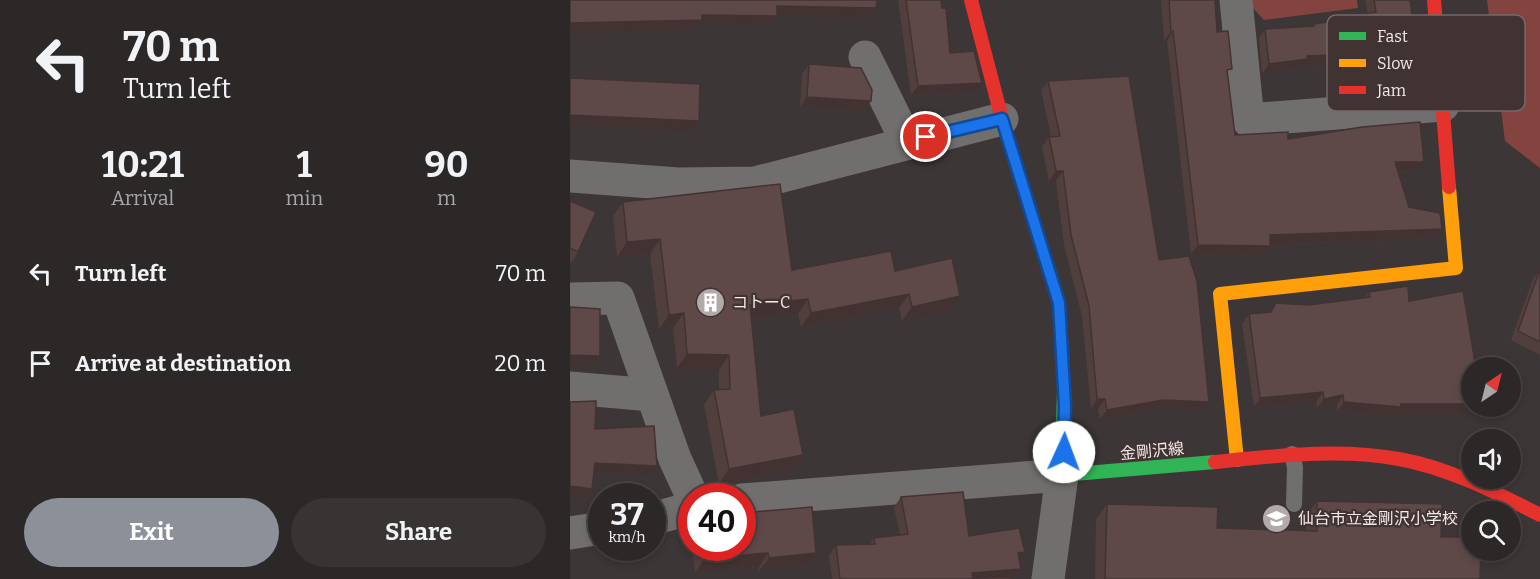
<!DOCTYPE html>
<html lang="en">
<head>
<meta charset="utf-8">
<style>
	:root { --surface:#2d2828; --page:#393434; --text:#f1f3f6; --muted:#a7a6a8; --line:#484445; --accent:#8c9099 }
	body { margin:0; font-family:Bitter,"Noto Sans JP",serif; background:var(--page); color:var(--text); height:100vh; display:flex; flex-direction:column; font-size:22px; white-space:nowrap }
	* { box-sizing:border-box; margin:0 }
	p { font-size:20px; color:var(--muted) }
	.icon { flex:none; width:33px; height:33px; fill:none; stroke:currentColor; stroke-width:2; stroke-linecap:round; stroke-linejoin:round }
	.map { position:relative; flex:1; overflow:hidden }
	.details { display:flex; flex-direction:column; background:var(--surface); width:570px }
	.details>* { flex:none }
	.hud { background:#2d2828; color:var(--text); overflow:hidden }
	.needle { width:39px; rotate:35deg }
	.buttons { position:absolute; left:891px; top:357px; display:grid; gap:12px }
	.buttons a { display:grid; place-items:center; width:60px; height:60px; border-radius:50%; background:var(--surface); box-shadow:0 3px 9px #0003,0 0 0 2px var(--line); font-size:30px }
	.speed { position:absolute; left:18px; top:483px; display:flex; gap:12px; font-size:30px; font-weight:700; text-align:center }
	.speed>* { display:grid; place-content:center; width:78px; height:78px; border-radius:50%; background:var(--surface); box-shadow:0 3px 9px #0003,0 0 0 2px var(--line); line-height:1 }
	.speed small { font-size:15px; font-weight:400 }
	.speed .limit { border:9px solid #d22; background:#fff; color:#111 }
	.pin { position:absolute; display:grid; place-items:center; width:51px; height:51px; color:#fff; margin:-26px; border:3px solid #fff; border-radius:50%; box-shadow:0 2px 6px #0007 }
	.me { position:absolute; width:66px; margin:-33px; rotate:2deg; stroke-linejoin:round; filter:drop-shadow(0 0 4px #0008) }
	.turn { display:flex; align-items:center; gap:21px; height:126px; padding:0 24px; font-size:27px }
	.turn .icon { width:78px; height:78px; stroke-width:2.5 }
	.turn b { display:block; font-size:42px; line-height:51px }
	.eta { display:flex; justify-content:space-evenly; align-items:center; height:102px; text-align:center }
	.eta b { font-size:36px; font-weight:700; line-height:42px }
	.cta { display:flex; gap:12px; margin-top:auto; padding:12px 24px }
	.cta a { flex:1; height:69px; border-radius:36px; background:var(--accent); color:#fff; font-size:24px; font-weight:700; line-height:69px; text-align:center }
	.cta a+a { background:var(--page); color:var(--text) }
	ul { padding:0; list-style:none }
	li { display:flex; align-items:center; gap:18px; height:90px; padding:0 24px }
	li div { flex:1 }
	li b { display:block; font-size:22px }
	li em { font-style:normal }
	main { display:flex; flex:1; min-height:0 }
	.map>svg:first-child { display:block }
	.green { fill:#83433f }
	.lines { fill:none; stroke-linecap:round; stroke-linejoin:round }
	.lane { stroke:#716e6e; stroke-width:16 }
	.street { stroke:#716e6e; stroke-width:33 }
	.fast { stroke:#30b455; stroke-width:14 }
	.slow { stroke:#ff9f0a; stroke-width:14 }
	.jam { stroke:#e5322d; stroke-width:14 }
	.wall { fill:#513f3e }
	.shaded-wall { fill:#423332 }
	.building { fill:#5e4948; stroke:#423332; stroke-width:1.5 }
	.route-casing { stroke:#114b97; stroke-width:15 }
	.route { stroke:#1a73e8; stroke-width:10 }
	.labels { text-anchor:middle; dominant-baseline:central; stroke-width:4.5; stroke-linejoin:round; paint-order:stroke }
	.poi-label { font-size:16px; fill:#f2e9e8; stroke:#403332; text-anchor:start }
	.street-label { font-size:16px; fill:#f2e9e8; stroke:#403332 }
	.key { fill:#403332; stroke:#756a69; stroke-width:1.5 }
	.key-label { font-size:16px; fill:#f2e9e8 }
</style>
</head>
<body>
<main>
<section class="details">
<div class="hud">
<div class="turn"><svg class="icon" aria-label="left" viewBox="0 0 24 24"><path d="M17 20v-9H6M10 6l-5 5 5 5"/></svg><div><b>70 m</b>Turn left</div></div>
</div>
<div class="eta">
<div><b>10:21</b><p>Arrival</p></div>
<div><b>1</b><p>min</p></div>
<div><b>90</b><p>m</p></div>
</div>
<ul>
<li><svg class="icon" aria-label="left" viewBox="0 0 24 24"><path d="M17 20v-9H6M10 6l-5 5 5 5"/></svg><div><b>Turn left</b></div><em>70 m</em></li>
<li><svg class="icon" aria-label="arrive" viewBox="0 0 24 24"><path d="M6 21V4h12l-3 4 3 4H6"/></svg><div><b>Arrive at destination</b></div><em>20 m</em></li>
</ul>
<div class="cta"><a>Exit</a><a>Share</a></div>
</section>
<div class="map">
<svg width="970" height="579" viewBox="0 0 970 579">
	<rect width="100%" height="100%" fill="#3c3636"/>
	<path class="green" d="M681 0H787L788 8 694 20 681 6Z
		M917 0H970V168L935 141Z"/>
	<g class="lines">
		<path class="lane" d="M722 454 725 467 724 504"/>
		<path class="street" d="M666 0 678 120 873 105
			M295 57 337 142
			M0 176 108 184 185 183 432 119
			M0 299 48 298 105 459 122 496
			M0 388 82 395
			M172 500 492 475 478 579
			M82 519 122 508
			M0 533 32 528"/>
		<path class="fast" d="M494 387 492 475 645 462"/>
		<path class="slow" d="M667 460 650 294 886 268 879 187"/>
		<path class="jam" d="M401 0 432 119 489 303 494 387
			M864 0 879 187
			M645 462C705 456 768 448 829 459 879 468 925 492 970 515"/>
	</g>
	<path class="wall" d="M328 0H371L372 8 380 53 405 92 341 95Z
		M591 0H645L647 32 658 75 665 135 718 139 847 171 828 172 839 207 865 238 700 245 693 256 621 254 597 41H594Z
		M795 0H840L839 56 791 57 787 63 733 65 731 68 692 74 689 38 695 29 742 26 744 24 795 17 798 14Z
		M239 64 301 101 294 111 230 107 232 74Z
		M478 81 589 260 632 411 586 409 530 419 528 409H521L512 316 494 245 486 181H479L472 147 479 137H481L471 90Z
		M0 201 8 252 2 262 0 261Z
		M53 202 222 270 325 271 380 311 332 321 329 308 231 327 228 314 181 319 191 416 223 470 149 484 134 405 144 390H149V370L107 368 103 328 89 329 80 254 47 257 43 216Z
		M970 269V355L941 340 963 279Z
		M799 292 839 301 902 368V404L894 414H826L825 416 767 411V405L747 408 746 402 684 407 672 324 679 314 699 312 706 303 739 305 795 297Z
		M331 497 399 536 455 552 449 560 451 569 444 578 438 579H262L259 555 266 545 300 544 304 538 330 535 324 507Z
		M747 501 871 537 910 579H525L526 519 537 504 647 528 736 531V516Z
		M122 548H172L246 553 237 566 189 571V567L125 573Z"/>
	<path class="shaded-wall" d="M207 6 306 8 300 18 201 15Z
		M132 15 207 16 200 25 129 24 125 30 0 33V23Z
		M603 31 597 41H594L601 32Z
		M846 46 839 56 791 57 787 63 733 65 731 68 692 74 699 64 737 56 793 47Z
		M412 83 405 92 341 95 348 86Z
		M237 97 301 101 294 111 230 107Z
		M0 115 129 121 123 131 0 125Z
		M825 162H854L847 171 819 172Z
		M486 171H493L486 181H479Z
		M872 229 865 238 693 245 700 235Z
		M90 239 80 254 47 257 57 242Z
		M628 245 700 246 693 256 621 254Z
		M339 294 329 308 231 327 241 313Z
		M390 296 380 311 332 321 342 307Z
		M238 299 228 314 170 320 180 305Z
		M114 313 103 328 89 329 99 315Z
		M117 354 159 355 149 370 107 368Z
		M0 355 30 356 23 366 0 365Z
		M753 392 746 402 684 407 690 398Z
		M773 395 767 405 747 408 754 399Z
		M902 395V404L894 414H826L825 416 767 411 774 402 831 404Z
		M527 399H535L528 409H521Z
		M593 400 639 402 632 411 586 409 530 419 537 410Z
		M233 455 223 470 149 484 159 469Z
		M25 463 87 466 80 476 18 472Z
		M0 486 22 489 15 498 0 496Z
		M455 552 448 562V553Z
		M198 553 189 567 125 573 134 559Z
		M246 553 237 566 189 571 199 558Z
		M451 569 444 578 398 579 402 573Z"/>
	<path class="building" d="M0 0H307L306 8 207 6V16L132 15V20L0 23Z
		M336 0H371L372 8H376L380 53 404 51 412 83 348 86Z
		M599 0H645L647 32 658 31 662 69 657 70 665 135 718 132V139L792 127 850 122 854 162H825L839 207 870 213 872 229 700 235V246L628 245 603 31 601 32Z
		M804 0H840L846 46 793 47V54L737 56 738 59 699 64 695 29 744 26V24L798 16V13L806 12Z
		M239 64 291 68 302 90 301 101 237 97Z
		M559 76 589 260 619 256 627 281 639 402 593 400 537 410 535 399H527L519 306 501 235 493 171H486L479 137 490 136 478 81Z
		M0 78 130 84 129 121 0 115Z
		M210 184 222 270 321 251 325 271 382 258 390 296 342 307 339 294 241 313 238 299 180 305 191 416 224 409 233 455 159 469 144 390 160 389 159 355 117 354 114 313 99 315 90 239 57 242 53 202Z
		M0 201 26 212 8 252 0 248Z
		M970 269V342L948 331Z
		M838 286 839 301 893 291 906 368H902L901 404H831V407L774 402 773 395 754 399 753 392 690 398 679 314 701 312 706 303 739 305 800 297 799 292Z
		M0 307 30 309V356L0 355Z
		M26 401 25 429 84 426 87 466 25 463 22 489 0 486V402Z
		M393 492 399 536 449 528 455 552 448 553 451 569 402 573 403 579H270L266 545 305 544 304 538 338 534 331 497Z
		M747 501 872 504 871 537H902V550H911L910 579H535L537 504 648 507 647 528 747 531Z
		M242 507 246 553 199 558 198 553 134 559 133 548H172V513Z"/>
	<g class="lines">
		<defs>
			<path id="route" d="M356 137 432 119 489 303 495 406 494 452"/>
		</defs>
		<use href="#route" class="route-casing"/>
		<use href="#route" class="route"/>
	</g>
	<defs>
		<symbol id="building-disc" viewBox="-11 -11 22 22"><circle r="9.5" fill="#b2aaaa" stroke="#403332"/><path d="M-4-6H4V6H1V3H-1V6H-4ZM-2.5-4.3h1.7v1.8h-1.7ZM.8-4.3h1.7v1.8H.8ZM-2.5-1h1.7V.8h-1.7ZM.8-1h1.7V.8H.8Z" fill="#fff"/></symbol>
		<symbol id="school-disc" viewBox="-11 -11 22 22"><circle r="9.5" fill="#b2aaaa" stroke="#403332"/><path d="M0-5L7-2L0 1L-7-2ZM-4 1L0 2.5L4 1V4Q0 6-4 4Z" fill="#fff"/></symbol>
	</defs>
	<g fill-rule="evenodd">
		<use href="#building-disc" x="124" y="286" width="33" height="33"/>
		<use href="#school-disc" x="690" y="502" width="33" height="33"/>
	</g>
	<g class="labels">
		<g class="poi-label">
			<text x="162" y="302">コトーC</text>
			<text x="728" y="518">仙台市立金剛沢小学校</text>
		</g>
		<g class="street-label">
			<text transform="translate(582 451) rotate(-5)">金剛沢線</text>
		</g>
	</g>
	<rect x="757" y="15" width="198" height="96" rx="9" class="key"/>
	<rect x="769" y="32" width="27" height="8" fill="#30b455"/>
	<rect x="769" y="59" width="27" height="8" fill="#ff9f0a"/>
	<rect x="769" y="86" width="27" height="8" fill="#e5322d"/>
	<g class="key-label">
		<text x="807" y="42">Fast</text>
		<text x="807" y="69">Slow</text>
		<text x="807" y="96">Jam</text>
	</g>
</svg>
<div class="buttons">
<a><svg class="needle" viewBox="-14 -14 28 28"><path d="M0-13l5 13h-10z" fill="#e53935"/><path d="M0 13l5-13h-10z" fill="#a7a6a8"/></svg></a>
<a><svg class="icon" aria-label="sound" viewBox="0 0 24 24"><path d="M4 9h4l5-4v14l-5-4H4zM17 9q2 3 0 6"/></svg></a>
<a><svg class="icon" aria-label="search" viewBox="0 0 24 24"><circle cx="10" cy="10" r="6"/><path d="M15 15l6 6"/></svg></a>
</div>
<div class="speed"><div>37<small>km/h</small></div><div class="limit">40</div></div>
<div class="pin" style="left:356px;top:137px;background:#d93025"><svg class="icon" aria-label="arrive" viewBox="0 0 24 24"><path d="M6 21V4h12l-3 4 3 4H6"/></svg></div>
<svg class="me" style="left:494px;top:452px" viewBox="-20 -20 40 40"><circle r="19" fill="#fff"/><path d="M0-13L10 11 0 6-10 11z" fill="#1a73e8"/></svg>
</div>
</main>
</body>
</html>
